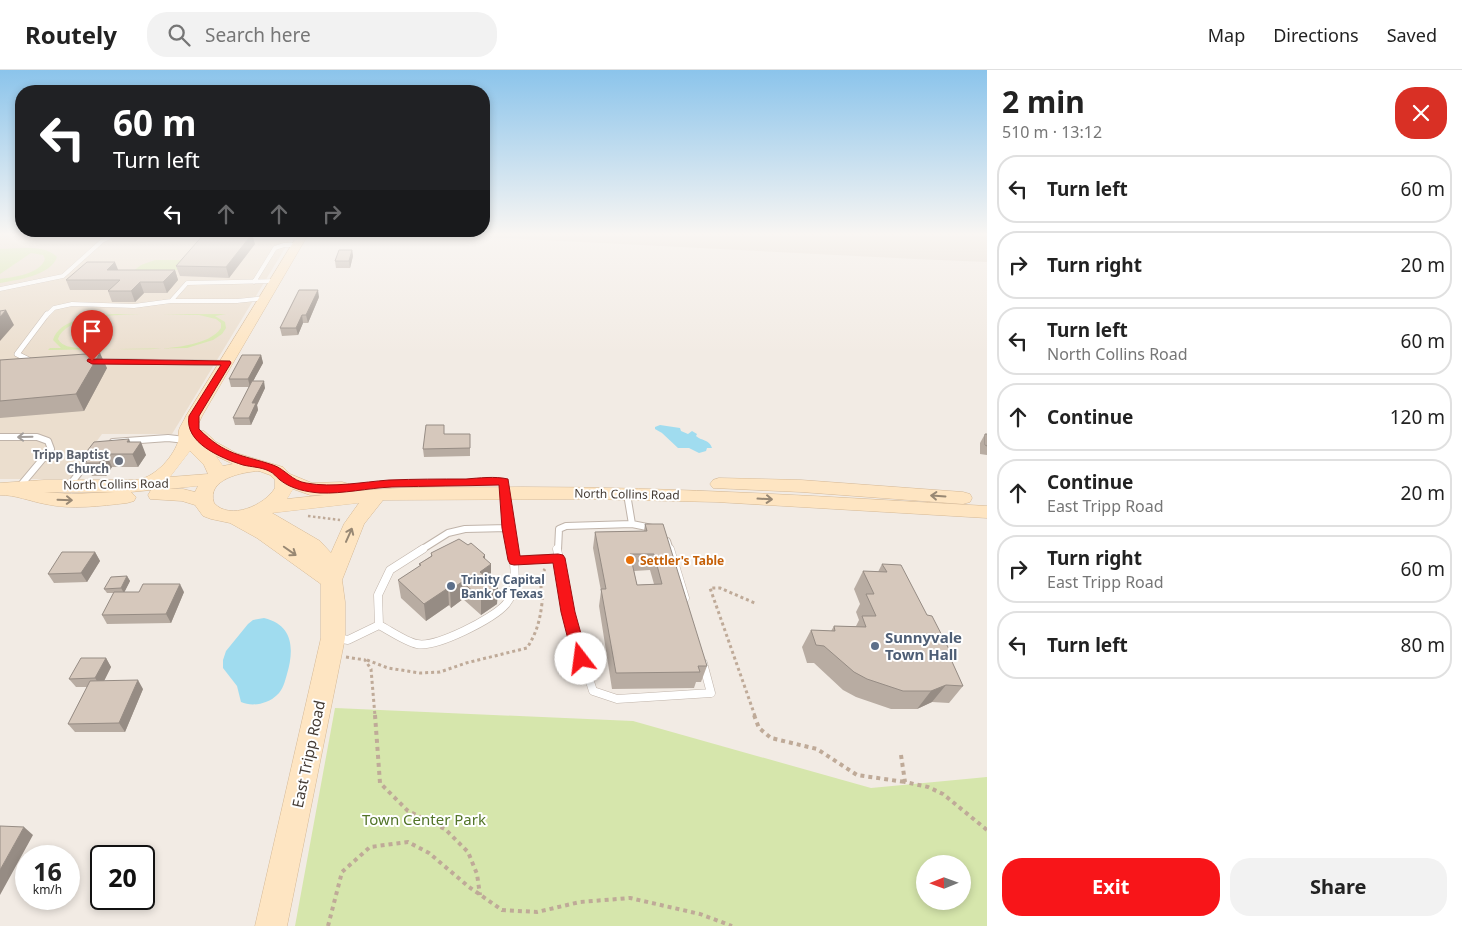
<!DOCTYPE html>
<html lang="en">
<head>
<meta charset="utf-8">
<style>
	:root { --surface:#fff; --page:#f2f2f2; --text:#222; --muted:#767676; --line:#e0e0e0; --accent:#f81519 }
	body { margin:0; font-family:"Noto Sans",sans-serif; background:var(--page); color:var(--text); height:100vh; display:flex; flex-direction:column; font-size:19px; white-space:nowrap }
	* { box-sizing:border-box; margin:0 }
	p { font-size:16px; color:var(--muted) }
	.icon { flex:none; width:28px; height:28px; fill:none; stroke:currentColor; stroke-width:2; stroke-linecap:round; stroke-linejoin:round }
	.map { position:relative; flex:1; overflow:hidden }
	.drawer { display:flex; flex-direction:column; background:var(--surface); width:475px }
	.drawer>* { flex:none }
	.guide { position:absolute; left:15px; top:15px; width:475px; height:152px; border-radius:20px; box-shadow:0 2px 8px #0003; background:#202124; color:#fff; overflow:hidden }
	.needle { width:32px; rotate:269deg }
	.fabs { position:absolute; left:916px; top:785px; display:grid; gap:10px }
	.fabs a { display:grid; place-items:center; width:55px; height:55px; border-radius:50%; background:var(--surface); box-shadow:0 2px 8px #0003; font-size:25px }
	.speed { position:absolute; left:15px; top:775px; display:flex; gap:10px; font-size:25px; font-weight:700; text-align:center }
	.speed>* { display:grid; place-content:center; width:65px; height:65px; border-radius:50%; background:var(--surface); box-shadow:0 2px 8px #0003; line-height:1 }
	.speed small { font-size:12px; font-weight:400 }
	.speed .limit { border:2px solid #111; border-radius:8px; background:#fff; color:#111 }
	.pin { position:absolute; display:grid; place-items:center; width:42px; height:42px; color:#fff; margin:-51px -21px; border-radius:50% 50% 50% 0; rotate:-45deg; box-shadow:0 0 5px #0007 }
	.pin .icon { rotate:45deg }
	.me { position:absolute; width:55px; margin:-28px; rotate:345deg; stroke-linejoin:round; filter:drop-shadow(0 0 4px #0008) }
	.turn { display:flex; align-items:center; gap:18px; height:105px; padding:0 15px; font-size:22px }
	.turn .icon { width:65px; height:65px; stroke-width:2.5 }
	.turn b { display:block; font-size:35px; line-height:42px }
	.lanes { display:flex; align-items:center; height:48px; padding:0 15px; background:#0003; justify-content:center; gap:25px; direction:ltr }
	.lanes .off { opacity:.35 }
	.round { display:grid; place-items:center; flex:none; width:52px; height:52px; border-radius:20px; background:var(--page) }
	.summary { display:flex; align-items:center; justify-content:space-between; height:85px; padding:0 15px }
	h1 { font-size:30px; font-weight:700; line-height:38px }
	.primary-button { display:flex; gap:10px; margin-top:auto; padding:10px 15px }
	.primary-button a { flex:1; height:58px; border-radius:20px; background:var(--accent); color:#fff; font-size:20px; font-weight:700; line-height:58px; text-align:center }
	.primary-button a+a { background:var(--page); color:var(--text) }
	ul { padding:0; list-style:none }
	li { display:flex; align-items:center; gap:15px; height:68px; margin:0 10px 8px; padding:0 5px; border:2px solid var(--line); border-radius:20px }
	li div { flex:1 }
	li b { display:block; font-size:19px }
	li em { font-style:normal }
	header { display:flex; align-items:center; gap:30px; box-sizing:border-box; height:70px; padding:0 25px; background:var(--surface); border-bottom:1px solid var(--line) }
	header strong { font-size:24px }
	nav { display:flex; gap:28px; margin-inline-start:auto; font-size:18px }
	.search { width:350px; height:45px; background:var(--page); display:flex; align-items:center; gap:12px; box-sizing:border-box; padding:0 18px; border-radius:20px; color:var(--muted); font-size:19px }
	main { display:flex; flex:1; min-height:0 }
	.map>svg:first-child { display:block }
	.residential { fill:#e6dcd2 }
	.education { fill:#ebdece }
	.green { fill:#d6e6ac; fill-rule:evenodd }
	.water { fill:#a0dcef }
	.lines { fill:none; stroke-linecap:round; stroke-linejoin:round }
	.lane-far3-casing { stroke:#c0b4aa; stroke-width:4.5 }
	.lane-far2-casing { stroke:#c0b4aa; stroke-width:6 }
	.lane-far1-casing { stroke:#c0b4aa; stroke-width:8 }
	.lane-casing { stroke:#c0b4aa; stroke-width:9 }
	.secondary-casing { stroke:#d5b996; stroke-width:1 }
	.path-far2 { stroke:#bfaa98; stroke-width:2.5; stroke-dasharray:2.5 2.5; stroke-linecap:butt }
	.path-far1 { stroke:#bfaa98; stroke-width:3; stroke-dasharray:3 3; stroke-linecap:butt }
	.path { stroke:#bfaa98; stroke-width:4; stroke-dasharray:4 4; stroke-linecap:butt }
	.lane-far3 { stroke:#fff; stroke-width:4 }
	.lane-far2 { stroke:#fff; stroke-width:5 }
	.lane-far1 { stroke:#fff; stroke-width:6 }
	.lane { stroke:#fff; stroke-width:8 }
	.secondary { fill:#fee5c2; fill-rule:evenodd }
	.wall { fill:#b8aca2; fill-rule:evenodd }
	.shaded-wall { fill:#968c84 }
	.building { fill:#d6c8bc; stroke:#968c84; fill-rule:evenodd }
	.oneway { stroke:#a29d9a }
	.oneway2 { stroke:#988874 }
	.route { fill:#f81519; stroke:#a10e10 }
	.worship-dot { fill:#6b7280; stroke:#fff; stroke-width:2 }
	.food-dot { fill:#e8710a; stroke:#fff; stroke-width:2 }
	.service-dot { fill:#5c6f8a; stroke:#fff; stroke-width:2 }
	.labels { text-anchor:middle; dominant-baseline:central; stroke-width:4; stroke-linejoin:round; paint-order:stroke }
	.worship-label { font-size:12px; font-weight:bold; fill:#5b616d; stroke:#fff; text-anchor:end }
	.street-label { font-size:12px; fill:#443b34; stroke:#fff }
	.food-label { font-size:12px; font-weight:bold; fill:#c56008; stroke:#fff; text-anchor:start }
	.service-label { font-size:12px; font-weight:bold; fill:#4e5e75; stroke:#fff; text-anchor:start }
	.near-service-label { font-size:15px; font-weight:bold; fill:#4e5e75; stroke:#fff; text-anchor:start }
	.near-street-label { font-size:15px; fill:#443b34; stroke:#fff }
	.near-park-label { font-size:15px; fill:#527428; stroke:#fff }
</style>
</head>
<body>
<header>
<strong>Routely</strong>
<div class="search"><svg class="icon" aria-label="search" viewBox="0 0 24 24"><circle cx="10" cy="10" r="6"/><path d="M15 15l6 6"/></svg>Search here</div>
<nav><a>Map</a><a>Directions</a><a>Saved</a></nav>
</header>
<main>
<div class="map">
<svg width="987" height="856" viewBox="0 0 987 856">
	<rect width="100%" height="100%" fill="#f2ebe4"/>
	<path class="residential" d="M403 163H987V192L915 189Z"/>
	<path class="education" d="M262 163 293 165 172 364H102L69 409H0V164Z"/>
	<path class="green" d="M0 179C16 179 45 174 57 187 50 206 17 210 0 213V209C14 207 40 204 45 189L43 185 31 183 0 204Z
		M155 190H186L178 200H152L145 207 131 203 141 195Z
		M112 244H226L215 246 225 252 226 258 222 264 213 270 187 278 48 280 50 278H61L53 270C59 249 93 246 112 244ZM199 245 216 249 221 253V258C202 287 112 278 79 278 70 277 63 277 58 269 68 236 170 245 199 245Z
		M335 638 633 651 871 718 987 707V856H295ZM925 794H962V831H925Z"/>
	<path class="water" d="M660 355 680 358 681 361 688 364 692 361 697 364 696 366C701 371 709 369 712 378H707L706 381 699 383 689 378H678L662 363 655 359V357Z
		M264 548C294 555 294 580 287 604 285 611 283 620 277 625 268 634 252 637 241 632L237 616 223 598V590L226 581 248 554 253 550Z"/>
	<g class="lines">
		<defs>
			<path id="lane-far3" d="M173 163 184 167 208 168
				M246 167H302
				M254 212 275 178 284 175H297
				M0 219 63 206 102 171 117 163
				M265 228 237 231H171L187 213 276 211
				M46 246 54 238 72 234 134 236 171 231"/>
			<path id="lane-far2" d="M31 291 17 284 47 244
				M96 291 226 293"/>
			<path id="lane-far1" d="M0 367H37L48 371 51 379 20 416
				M113 372 168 368 185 370
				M69 416 91 387
				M632 454 652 458
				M508 458 512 480
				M667 471 670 480
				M421 480 448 463 465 459 508 458 505 422
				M558 480 559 459 566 456 632 454 627 424"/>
			<path id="lane" d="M557 479 571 552 593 621 617 629 711 623 703 593
				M670 479 685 528
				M514 490 559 488
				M379 555C389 560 406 572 417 574 436 578 493 549 506 534 518 519 515 497 512 479
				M337 568 348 570 379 555 378 525 390 500 423 479"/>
			<path id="secondary" d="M299 163H309L202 346 195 361H204L216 372 236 383 283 397 290 404 312 413 342 412 349 414 351 418 349 422C406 415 465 418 522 417 678 417 832 427 987 436V448L716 432 588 429 383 430 364 454 342 510 345 532V568L287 856H255L321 568V514L257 468 230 453 211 449 203 446 195 435 182 431 150 429 148 425 151 420 131 422 136 427 134 431 127 433C100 436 72 440 45 434 29 431 16 425 0 425V413L44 410H135C153 409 172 389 178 372 179 368 178 364 179 360 180 356 184 351 186 346ZM190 381 204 395 208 404 170 407ZM216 386 233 394 223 396ZM259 401 270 405 275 410V418C265 435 230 451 214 433 206 409 242 402 259 401ZM198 416 195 422 183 419H168ZM293 419 310 425H324L287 429ZM44 422H115L72 424ZM359 433 344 454 331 483 320 471 272 443Z
				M719 408 801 410 963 422 970 424 972 428 970 432 963 434 801 422 713 418 710 414 713 410Z"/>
		</defs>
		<use href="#lane-far3" class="lane-far3-casing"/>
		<use href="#lane-far2" class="lane-far2-casing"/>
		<use href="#lane-far1" class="lane-far1-casing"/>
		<use href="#lane" class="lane-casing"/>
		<use href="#secondary" class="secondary-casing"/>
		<path class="path-far2" d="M308 446 340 450"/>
		<path class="path-far1" d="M346 587 365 590 371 599 375 646
			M367 590 388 598 420 603 440 602 466 593 527 578C536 564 540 551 542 533 543 520 537 510 545 499
			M755 646 710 518H720L757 534"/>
		<path class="path" d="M375 645 380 713 408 741 445 759 468 782 477 804 480 825
			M754 645 759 658 771 668 817 679 857 705 905 712
			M901 685 905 712 928 717 943 724 987 760
			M328 856 342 802 370 777 408 772 429 783 469 817 502 840 537 842 580 832 630 828 700 844 732 856"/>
		<use href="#lane-far3" class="lane-far3"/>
		<use href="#lane-far2" class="lane-far2"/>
		<use href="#lane-far1" class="lane-far1"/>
		<use href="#lane" class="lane"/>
		<use href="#secondary" class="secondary"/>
	</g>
	<path class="wall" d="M255 174 229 208 180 206 176 196Z
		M352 180 353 186 350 198H336L335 191Z
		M118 200H175L178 210 167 223H144L135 232H112L108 221V220H70L66 210Z
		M319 227 308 253H303L298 265 282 266 280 258Z
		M261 285 263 293 253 311 265 318 257 335 258 340 251 355H235L233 348 249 317H231L229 309Z
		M0 290 107 298 84 341 0 348Z
		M470 364V386L424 387 423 379Z
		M985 364H987V385L980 384V373Z
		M130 372 146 385 138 397H112L106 406H92L85 393 87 390 84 385Z
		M645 454 707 596 701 612H696L694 618 612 619 599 536 601 521 593 478 595 462 644 461ZM650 500 654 514 637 515 634 501Z
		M95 482 100 491 87 512 54 513 48 504Z
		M431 483 485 489 491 511 498 516 497 534 481 545 463 529 451 538 449 535 426 551 401 528 398 510 420 496 419 494 431 486Z
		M882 494 927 545 952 585 950 588 963 616 949 633 932 632 917 639H891L856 627 843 620 814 593H807L802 577 811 560 831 561 834 556H856L859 550 856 542 860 534 854 519 863 501 878 502Z
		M127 506 130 511 124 522H184L171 553 107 554 102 545 114 523H107L104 519Z
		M106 588 111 597 104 611 143 619 125 662H75L68 654 87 617H76L69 609Z"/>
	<path class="shaded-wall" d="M252 164 255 174 229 208 226 197Z
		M352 180 353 186 350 198 349 191Z
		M115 192 119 202 111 210 107 200Z
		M175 200 178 210 167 223 163 212Z
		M140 212 144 223 135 232 131 221Z
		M318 220 319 227 308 253 306 245Z
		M6 240 14 255 0 271V247Z
		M302 245 303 253 298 265 296 258Z
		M100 283 107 298 84 341 76 324Z
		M261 285 263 293 250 317 248 309Z
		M264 311 265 318 257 335 258 340 251 355 249 348 252 333Z
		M129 369 134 381 141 372 146 385 138 397 127 372Z
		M106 384 112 397 106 406 99 393Z
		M95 482 100 491 87 512 81 503Z
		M485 485V498L491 494V511L480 502 483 487Z
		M127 506 130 511 124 523 121 518Z
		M462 512 463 529 451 538 450 520Z
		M180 514 184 522 171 553 166 544Z
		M498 516 497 534 481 545V528Z
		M448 518 449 535 426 551 424 534Z
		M106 588 111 597 101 617 95 608Z
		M138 610 143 619 125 662 119 653Z
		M946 615 932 632 917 639 931 621Z
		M24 757 33 765 0 825V800Z"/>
	<path class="building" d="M204 164H252L226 197 176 196Z
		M339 180H352L349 191H335Z
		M87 192H115L107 200H175L163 212H140L131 221H108L120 210H66Z
		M299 220H318L306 245H302L296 258H280Z
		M6 240 0 247V241Z
		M100 283 76 324 0 331V290Z
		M242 285H261L248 309H229Z
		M252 311H264L252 333H256L249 348H233Z
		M426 355H444V364H470V378L423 379Z
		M985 364H987V376L985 375Z
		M129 369 127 372H141L133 384H106L99 393H85L91 385H84L94 372Z
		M645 454H663L707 596H698L700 602 616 603 601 519H606L595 462 647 461ZM630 484H654L662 514 637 515Z
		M459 469 468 475 471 473 485 485 483 487 491 494 480 502 498 516 481 528 462 512 450 520 448 518 424 534 398 510 421 495 419 494 432 486 431 483Z
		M62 482H95L81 503 48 504Z
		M882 494 901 495 927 545 932 546 952 585H949L963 616 946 615 931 621H903L867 609 854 602 824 576 816 575 811 560 835 561 834 556 866 557 862 546H876L866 524H874L863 501 887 502Z
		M127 506 121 518 104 519 111 507Z
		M143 514H180L166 544 102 545 114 522H139Z
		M81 588H106L95 608 69 609Z
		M138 610 119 653 68 654 90 611Z
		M0 756 24 757 0 800Z"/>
	<defs><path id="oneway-shaft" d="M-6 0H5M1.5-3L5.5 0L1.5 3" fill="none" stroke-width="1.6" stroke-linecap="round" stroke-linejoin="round" transform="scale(1.25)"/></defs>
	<use class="oneway" href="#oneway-shaft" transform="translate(25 367) rotate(179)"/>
	<g class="oneway2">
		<use href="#oneway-shaft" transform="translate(938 426) rotate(-176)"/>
		<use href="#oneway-shaft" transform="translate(765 429) rotate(3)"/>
		<use href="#oneway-shaft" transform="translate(65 430) rotate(2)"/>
		<use href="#oneway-shaft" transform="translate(349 465) rotate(-66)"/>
		<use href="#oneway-shaft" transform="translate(290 481) rotate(35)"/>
	</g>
	<linearGradient id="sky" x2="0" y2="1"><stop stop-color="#8bc4eb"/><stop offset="0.58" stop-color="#f9f6f3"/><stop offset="1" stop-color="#f9f6f3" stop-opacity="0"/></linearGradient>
	<rect width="987" height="283" fill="url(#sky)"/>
	<path class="route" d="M88 289 230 291 231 293 199 346V359C226 386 240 384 273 395 285 399 292 411 306 413 333 418 362 412 389 410 415 409 440 409 466 409 479 408 495 406 508 409L520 486 558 484 563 485 565 488 575 542 588 589 586 593 581 595 575 593 573 589 561 542 553 493 514 495 510 494 508 490 502 458 499 415C463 416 427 416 392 417 368 418 343 424 320 423 307 422 291 419 280 410 276 407 274 403 269 401 261 397 251 397 243 395 221 388 184 373 189 346L221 295 92 294 87 291Z"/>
	<circle class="worship-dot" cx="119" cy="391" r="5"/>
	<circle class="food-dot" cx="630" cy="490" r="5"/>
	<g class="service-dot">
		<circle cx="451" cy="516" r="5"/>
		<circle cx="875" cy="576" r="5"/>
	</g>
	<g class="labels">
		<g class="worship-label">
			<text x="109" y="384">Tripp Baptist<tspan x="109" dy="14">Church</tspan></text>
		</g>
		<g class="street-label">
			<text transform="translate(116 414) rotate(-1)">North Collins Road</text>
			<text transform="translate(627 424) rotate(1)">North Collins Road</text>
		</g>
		<g class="food-label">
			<text x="640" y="490">Settler's Table</text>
		</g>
		<g class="service-label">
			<text x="461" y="509">Trinity Capital<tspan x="461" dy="14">Bank of Texas</tspan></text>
		</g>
		<g class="near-service-label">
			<text x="885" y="567">Sunnyvale<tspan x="885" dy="17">Town Hall</tspan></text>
		</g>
		<g class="near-street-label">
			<text transform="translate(308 684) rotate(-78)">East Tripp Road</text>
		</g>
		<g class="near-park-label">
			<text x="424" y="749">Town Center Park</text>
		</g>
	</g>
</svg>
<div class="fabs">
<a><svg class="needle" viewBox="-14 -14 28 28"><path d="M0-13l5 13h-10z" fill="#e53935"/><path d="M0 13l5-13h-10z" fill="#767676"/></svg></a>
</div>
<div class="speed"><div>16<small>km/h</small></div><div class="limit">20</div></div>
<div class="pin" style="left:92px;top:291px;background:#d93025"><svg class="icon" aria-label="arrive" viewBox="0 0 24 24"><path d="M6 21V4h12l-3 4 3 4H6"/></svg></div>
<svg class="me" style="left:581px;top:589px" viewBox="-20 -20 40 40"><circle r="19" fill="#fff"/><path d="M0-13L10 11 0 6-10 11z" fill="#f81519"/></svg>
<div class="guide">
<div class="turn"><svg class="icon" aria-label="left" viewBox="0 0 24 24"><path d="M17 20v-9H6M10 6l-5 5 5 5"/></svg><div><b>60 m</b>Turn left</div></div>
<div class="lanes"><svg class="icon" aria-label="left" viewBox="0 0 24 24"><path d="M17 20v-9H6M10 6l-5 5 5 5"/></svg><svg class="icon off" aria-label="ahead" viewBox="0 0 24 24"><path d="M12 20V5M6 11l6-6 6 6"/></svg><svg class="icon off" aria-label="ahead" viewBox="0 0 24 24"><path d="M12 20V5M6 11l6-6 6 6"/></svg><svg class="icon off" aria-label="right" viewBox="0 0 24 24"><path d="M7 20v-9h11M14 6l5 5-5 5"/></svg></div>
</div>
</div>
<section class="drawer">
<div class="summary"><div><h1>2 min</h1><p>510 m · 13:12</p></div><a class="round" style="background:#d93025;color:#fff"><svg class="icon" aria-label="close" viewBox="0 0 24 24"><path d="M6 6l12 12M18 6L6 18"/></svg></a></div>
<ul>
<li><svg class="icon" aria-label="left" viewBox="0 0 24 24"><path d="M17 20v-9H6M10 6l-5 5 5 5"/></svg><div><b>Turn left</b></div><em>60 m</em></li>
<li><svg class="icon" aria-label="right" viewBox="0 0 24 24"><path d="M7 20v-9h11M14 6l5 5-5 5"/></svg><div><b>Turn right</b></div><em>20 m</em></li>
<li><svg class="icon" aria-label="left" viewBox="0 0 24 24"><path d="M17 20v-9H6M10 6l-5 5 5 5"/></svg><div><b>Turn left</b><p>North Collins Road</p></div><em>60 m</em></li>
<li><svg class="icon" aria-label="ahead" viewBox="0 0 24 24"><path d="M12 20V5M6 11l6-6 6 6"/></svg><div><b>Continue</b></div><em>120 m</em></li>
<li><svg class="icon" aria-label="ahead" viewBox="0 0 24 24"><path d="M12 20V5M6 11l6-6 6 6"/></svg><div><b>Continue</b><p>East Tripp Road</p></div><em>20 m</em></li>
<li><svg class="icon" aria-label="right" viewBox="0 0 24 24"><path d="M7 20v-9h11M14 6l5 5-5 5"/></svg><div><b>Turn right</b><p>East Tripp Road</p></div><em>60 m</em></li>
<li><svg class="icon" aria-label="left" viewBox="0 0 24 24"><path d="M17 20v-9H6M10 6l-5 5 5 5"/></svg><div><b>Turn left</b></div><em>80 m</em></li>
</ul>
<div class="primary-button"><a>Exit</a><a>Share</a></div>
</section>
</main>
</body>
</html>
